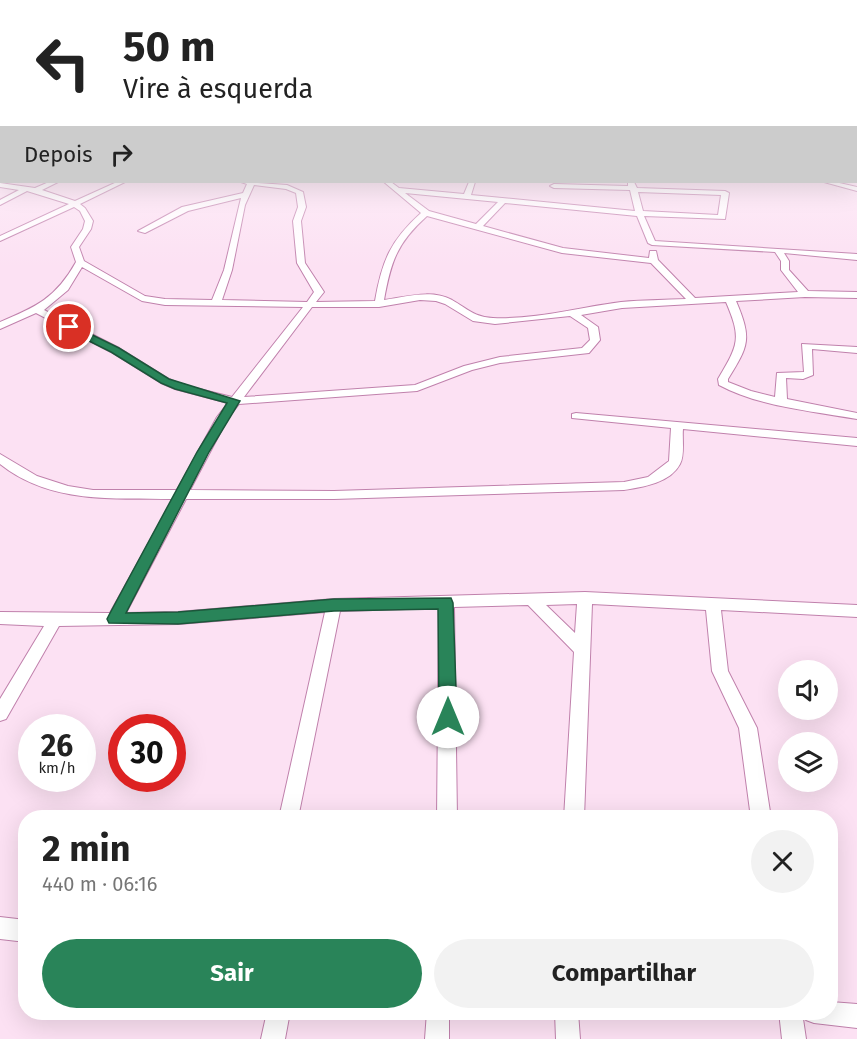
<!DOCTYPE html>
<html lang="pt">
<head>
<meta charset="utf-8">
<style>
	:root { --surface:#fff; --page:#f2f2f2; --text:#222; --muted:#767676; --accent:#298459 }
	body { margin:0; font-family:"Fira Sans",sans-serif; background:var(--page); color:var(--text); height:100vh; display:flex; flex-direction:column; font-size:22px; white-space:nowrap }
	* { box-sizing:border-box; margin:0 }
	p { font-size:20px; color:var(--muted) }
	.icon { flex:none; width:33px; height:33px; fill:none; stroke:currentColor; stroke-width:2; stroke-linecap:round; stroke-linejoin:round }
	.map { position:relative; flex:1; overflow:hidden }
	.panel { position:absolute; left:18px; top:810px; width:820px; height:210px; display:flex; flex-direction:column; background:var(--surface); border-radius:24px; box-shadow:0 6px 24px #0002 }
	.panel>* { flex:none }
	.top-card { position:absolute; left:0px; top:0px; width:858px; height:183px; box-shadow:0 6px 24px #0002; background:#fff; color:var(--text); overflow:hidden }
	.tools { position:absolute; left:778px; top:660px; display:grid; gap:12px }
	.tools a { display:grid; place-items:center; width:60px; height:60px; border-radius:50%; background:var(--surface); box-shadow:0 6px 24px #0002; font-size:30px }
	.speed { position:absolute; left:18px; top:714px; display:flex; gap:12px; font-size:30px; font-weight:700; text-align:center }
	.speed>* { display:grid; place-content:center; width:78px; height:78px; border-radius:50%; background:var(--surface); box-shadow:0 6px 24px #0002; line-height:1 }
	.speed small { font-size:15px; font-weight:400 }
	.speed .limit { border:9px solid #d22; background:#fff; color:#111 }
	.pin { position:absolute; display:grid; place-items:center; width:51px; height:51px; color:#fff; margin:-26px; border:3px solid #fff; border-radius:50%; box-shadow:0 2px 6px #0007 }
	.me { position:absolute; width:66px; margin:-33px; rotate:0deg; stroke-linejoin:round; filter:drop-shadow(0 0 4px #0008) }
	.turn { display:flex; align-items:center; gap:21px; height:126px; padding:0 24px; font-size:27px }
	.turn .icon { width:78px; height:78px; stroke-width:2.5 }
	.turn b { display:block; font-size:42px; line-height:51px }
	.then { display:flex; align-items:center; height:57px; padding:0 24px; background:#0003; gap:12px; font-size:22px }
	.round { display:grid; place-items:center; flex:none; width:63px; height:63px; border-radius:32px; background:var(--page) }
	.overview { display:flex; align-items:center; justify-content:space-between; height:102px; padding:0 24px }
	h1 { font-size:36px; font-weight:700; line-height:45px }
	.cta { display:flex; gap:12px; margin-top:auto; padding:12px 24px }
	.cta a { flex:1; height:69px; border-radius:36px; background:var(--accent); color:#fff; font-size:24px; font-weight:700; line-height:69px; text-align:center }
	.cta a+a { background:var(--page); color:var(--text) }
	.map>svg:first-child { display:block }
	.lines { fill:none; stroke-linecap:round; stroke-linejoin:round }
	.minor-casing { stroke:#c081ac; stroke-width:2 }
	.minor { fill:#fff; fill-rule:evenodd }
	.route { fill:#298459; stroke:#1b563a; stroke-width:1.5 }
</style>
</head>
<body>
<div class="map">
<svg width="857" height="1039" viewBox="0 0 857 1039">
	<rect width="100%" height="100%" fill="#fce1f3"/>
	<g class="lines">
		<defs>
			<path id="minor" d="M856 146H857V150H856Z
				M2 151V156H0V152Z
				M49 182H58L42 190 75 201 117 182H125L80 204 85 208 93 221 91 229 79 247 84 261 145 296 165 299 212 300 224 270 241 198 188 211 145 233 138 231 182 207 243 193 247 184 241 182 287 185 303 192 306 207 301 221 305 263 324 292 316 302 375 301C382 261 390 241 421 213L384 182H391L399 188 464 194 469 182H475L471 195 635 211 630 190 554 188 550 186 554 184 628 186V182H634L637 188 725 191 729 193 725 219 644 216 655 241 857 254V260L784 253 789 261V270L808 291 857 292V298L805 297 736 301C752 339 749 345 728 379V382L751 391 775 397 777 373 804 372 802 344 857 347V353L812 349 813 375 803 379 786 378 787 399 857 413V419C812 411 760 407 719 385L718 379C738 345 742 339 726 302L622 308 581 315 598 327 600 340 589 353 500 363 472 370 417 391 239 404 228 418 190 490 334 491 624 482 648 477 669 461 671 428 572 418V414L576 413 857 438V446L683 429C682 439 685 455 680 464 670 483 643 487 624 490L334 499H186L126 613 178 612 334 599 585 592 857 605V617L721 610 728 671 757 728 771 818H751L739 728 712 671 706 610 592 604 584 818H564L574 652 528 605 454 607 457 818H437L439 608 340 611 298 818H279L325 612 178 624 59 626 6 719 0 721V699L44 626 0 624V612L110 613 173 499C113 498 50 504 0 464V454L37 476 68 486 93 490H177L217 417 228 403 175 389 161 383 111 352 36 313 0 329V322C36 307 56 298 76 262L71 247 83 229 85 221 80 211 74 207 0 241V236L69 204 27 191 0 205V200L19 190 0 187V183L35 188ZM254 185 286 189 296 193 298 207 293 221 297 263 314 292 307 302 222 300 232 270 245 205ZM638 192 721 195 718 215 643 211ZM405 193 498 202 476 224 429 211ZM505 203 637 216 648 243 652 245 775 252 781 261V270L798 292 695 298 658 260 656 251H650L649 258 563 248 483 226ZM427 216 562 253 651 263 686 299C664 300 642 300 621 302 581 307 534 320 493 318 474 317 468 309 452 300 431 289 407 297 384 300 391 261 397 243 427 216ZM82 267 142 301 165 305 303 307 232 397 183 385 169 379 119 348 44 310 68 290ZM420 300 436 301 445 304 473 321 495 324 570 316 588 328 590 340 582 348 500 357 464 366 415 385 244 397 312 307H379ZM577 604 575 633 546 605Z
				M824 182H835L857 187V191Z
				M0 917 26 920V942L0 939Z
				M831 1002 857 1004V1028L814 1023 806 1020 803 1012H831Z
				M267 1012H290L285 1039H261Z
				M427 1012H449V1039H425Z
				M555 1012H578L580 1039H556Z
				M779 1012H802L806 1039H782Z"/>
		</defs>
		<use href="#minor" class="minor-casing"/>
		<use href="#minor" class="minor"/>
	</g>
	<linearGradient id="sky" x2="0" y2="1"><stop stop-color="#a3baa3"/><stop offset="0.46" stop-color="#fef2fa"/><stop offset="1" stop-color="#fef2fa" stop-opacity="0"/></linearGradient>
	<rect width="857" height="267" fill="url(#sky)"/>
	<path class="route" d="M65 325H72L119 348 169 379 240 401 209 452 126 613 178 612 334 599 451 598 453 603 457 717 454 722 448 724 442 722 439 717 438 609 334 611 178 624 109 623 107 619 109 615 197 452 227 403 175 389 161 383 111 352 65 329Z"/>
</svg>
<div class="tools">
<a><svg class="icon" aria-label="sound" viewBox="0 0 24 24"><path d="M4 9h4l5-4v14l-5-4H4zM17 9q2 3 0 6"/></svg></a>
<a><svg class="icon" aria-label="layers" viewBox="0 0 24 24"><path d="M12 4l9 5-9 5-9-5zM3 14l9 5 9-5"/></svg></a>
</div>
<div class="speed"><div>26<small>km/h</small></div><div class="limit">30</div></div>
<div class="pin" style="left:69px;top:327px;background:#d93025"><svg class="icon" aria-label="arrive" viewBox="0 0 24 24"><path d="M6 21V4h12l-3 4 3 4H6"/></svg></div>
<svg class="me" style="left:448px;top:717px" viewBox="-20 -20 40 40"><circle r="19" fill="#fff"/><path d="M0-13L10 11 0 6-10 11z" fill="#298459"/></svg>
<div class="top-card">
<div class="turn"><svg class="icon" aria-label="left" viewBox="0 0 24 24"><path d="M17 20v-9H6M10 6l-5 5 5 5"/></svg><div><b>50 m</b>Vire à esquerda</div></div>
<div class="then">Depois<svg class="icon" aria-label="right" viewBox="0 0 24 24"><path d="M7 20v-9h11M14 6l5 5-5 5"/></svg></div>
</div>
<section class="panel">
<div class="overview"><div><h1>2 min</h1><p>440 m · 06:16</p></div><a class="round"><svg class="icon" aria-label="close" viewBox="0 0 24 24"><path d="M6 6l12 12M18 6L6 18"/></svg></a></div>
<div class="cta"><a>Sair</a><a>Compartilhar</a></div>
</section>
</div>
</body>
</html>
